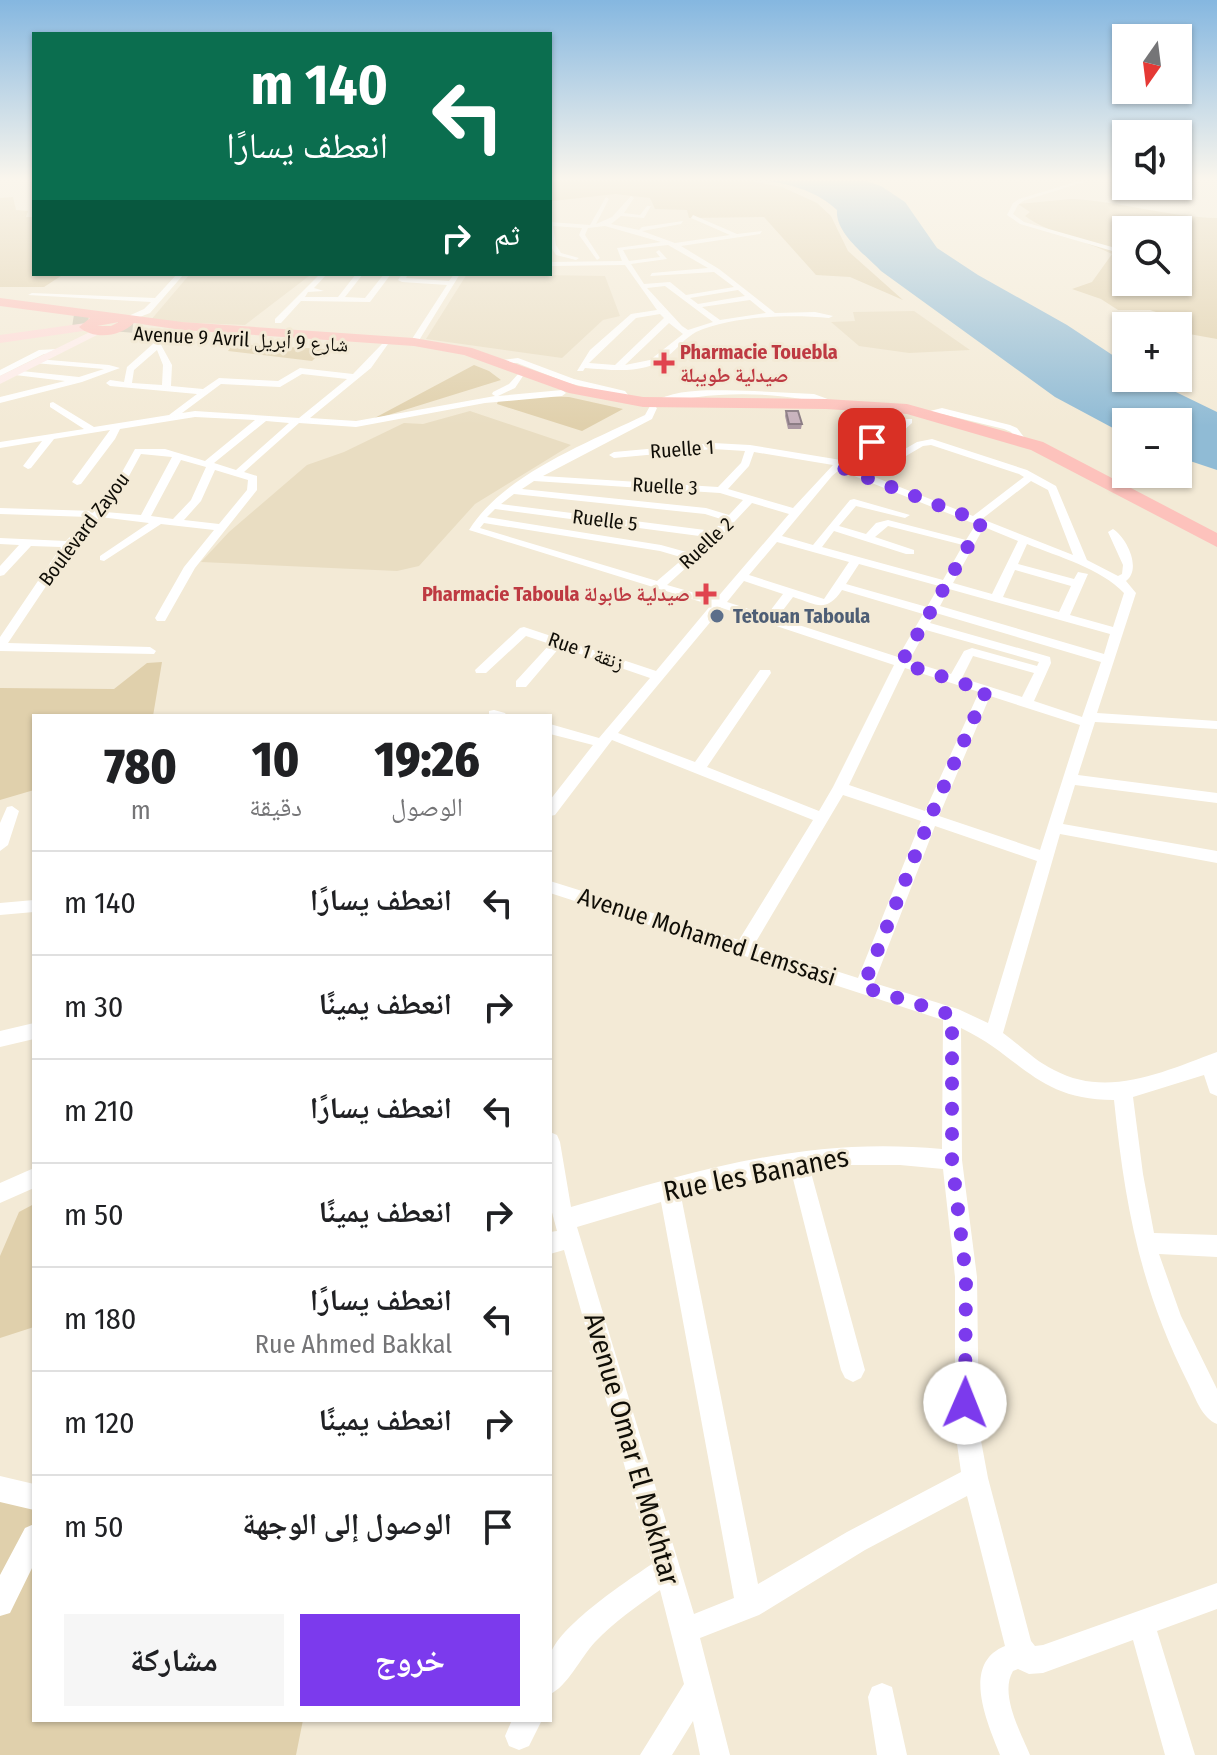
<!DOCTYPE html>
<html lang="ar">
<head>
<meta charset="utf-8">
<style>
	:root { --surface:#fff; --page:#f6f6f6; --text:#202124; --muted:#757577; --line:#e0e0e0; --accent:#7c3aed }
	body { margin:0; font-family:"Fira Sans Condensed","Noto Naskh Arabic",sans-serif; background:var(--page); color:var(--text); direction:rtl; height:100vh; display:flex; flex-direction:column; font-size:30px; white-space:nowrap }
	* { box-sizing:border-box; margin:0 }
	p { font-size:26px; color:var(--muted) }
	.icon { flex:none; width:44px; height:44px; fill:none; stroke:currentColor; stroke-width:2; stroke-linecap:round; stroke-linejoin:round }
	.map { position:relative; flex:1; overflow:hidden; direction:ltr }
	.details { position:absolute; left:32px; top:714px; width:520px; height:1008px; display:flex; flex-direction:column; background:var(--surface); border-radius:0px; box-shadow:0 2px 6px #0004; direction:rtl }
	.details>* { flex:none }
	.guide { position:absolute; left:32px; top:32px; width:520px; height:244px; border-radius:0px; box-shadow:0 2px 6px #0004; direction:rtl; background:#0b6e4f; color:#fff; overflow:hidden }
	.needle { width:52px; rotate:194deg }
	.tools { position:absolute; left:1112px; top:24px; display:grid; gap:16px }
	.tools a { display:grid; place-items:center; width:80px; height:80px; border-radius:0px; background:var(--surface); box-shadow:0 2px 6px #0004; font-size:40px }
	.pin { position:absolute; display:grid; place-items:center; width:68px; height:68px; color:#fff; margin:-34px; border-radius:16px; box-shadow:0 4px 12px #0006 }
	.me { position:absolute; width:88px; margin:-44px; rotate:1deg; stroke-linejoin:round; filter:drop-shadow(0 0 6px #0008) }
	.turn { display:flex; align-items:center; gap:28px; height:168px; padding:0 32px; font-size:36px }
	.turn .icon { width:104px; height:104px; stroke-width:2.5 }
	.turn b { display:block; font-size:56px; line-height:68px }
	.then { display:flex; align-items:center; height:76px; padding:0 32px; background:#0003; gap:16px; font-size:30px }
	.eta { display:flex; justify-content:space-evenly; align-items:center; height:136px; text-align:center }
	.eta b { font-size:48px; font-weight:800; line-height:56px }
	.action { display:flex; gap:16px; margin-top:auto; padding:16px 32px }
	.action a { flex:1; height:92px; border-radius:0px; background:var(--accent); color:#fff; font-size:32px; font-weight:800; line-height:92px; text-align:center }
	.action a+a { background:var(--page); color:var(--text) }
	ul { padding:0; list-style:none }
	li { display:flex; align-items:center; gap:24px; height:104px; padding:0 32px; border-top:2px solid var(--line) }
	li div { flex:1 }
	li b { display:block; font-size:30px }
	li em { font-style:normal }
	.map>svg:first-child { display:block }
	.built { fill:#e9ddc2 }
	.green { fill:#e0d0ac; fill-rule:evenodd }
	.water { fill:#90bbd5 }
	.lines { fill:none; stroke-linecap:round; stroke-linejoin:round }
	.highway-tunnel { stroke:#d1c9b7; stroke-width:15; stroke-dasharray:15 7; stroke-linecap:butt }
	.street { fill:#fff; fill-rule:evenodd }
	.secondary { fill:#feedeb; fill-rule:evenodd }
	.primary { fill:#fedad7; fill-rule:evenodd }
	.highway { fill:#fdc2bc; fill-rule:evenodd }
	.wall { fill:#ab98a2 }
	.building { fill:#c7b1bc; stroke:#8b7c84; stroke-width:2 }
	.route { stroke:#7c3aed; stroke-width:14; stroke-dasharray:0 25.2 }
	.health-dot { fill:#e0444e; stroke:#f3ead6; stroke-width:3 }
	.service-dot { fill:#5c6f8a; stroke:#f3ead6; stroke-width:3 }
	.labels { text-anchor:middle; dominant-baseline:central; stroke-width:6; stroke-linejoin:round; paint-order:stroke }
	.far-street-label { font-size:20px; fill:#100e07; stroke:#f3ead6 }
	.far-health-label { font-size:20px; font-weight:bold; fill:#be3a42; stroke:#f3ead6; text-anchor:start }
	.far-service-label { font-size:20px; font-weight:bold; fill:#4e5e75; stroke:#f3ead6; text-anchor:start }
	.street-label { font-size:24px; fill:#100e07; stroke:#f3ead6 }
	.near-street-label { font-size:28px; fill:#100e07; stroke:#f3ead6 }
</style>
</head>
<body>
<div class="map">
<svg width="1217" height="1755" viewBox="0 0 1217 1755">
	<rect width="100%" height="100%" fill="#f3ead6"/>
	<path class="built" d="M190 274H264L309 276 245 325 150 321Z
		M467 274 605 276 620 316 603 320 562 358 426 339Z
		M914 311 970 350 909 353 859 346 831 322 855 321 853 312Z
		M470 411 571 445 475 504 419 566 397 571 201 562 229 532 307 465 344 452 404 423 423 424Z"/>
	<path class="green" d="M550 181H751L782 187 817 203 831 216 848 251 903 300 850 277 816 275 764 217 689 218 687 210 655 209 650 198 615 194 553 201 550 200Z
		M13 197 16 210 28 211 26 217H34V274H64L44 287H0V198Z
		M1071 199C1120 201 1167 217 1217 218V339L1178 332V326L1130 324 1177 319 1150 310H1118L1101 299 1072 289 1092 282 1112 254C1084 240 1050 234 1025 216L1030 212 1018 204ZM1126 230H1178V282H1126Z
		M233 344 325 349 312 361 228 351Z
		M474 365 489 371 501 380 369 421Z
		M542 396 569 397 623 409 582 431 497 404 498 401Z
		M162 662 153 716H34V790L0 800V688L114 689 147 663Z
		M34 1204V1327L0 1338V1256L19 1212Z
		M34 1485V1720H303L296 1755H0V1487Z"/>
	<path class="water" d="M769 181H866L881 186 905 202 937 248 978 275 1067 325 1126 364V378H1147L1217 412V470L1178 457V422H1126V435L1055 397 881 271C866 255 835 233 837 210 818 192 793 185 769 181Z"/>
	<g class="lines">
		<path class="highway-tunnel" d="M73 321 93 324
			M118 324 140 326"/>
		<path class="street" d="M1079 181H1087L1023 201 1018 205 1013 214 1024 222 1126 251V255L1020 224 1007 215 1013 203 1019 199Z
			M606 197 609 199 596 224 612 217 631 196 634 198 624 213 640 215 647 206H651L644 218 621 216 611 224 639 230 642 227 683 221 681 224 642 231 675 243 730 235 691 218 693 215 737 234 762 231 760 234 681 246 719 269 775 313 815 312 833 316 829 318C790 314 731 316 696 332 685 338 678 348 668 356 645 375 613 370 585 368L583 371H577L590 350 631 314 657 310 625 265 550 266V262L622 261 617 248 661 242 605 226 588 228 585 235 600 258 597 260 579 235 582 228 553 226 556 245 561 253 579 258 576 260 556 255 550 245V222L590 225ZM668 245 708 268 652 273 650 276 714 272 734 287 686 295 670 282 644 284 631 264 667 259 659 250 656 252 660 257 629 261 623 250ZM665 286 713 322 688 330 682 326 647 288ZM738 290 745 296 698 304 690 298ZM750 300 766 313 720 320 702 307ZM660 314 664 318 615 365 589 363 636 318ZM669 323 683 334 650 360 625 365Z
			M177 274H184L150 313 127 322 124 318 144 309 151 302 28 295 32 293 155 298Z
			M320 274H327L314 288 324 291 308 292 305 297H338L356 274H363L345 297 365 298 384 274H391L370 302 301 301 281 323H275V319Z
			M402 274H408L406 278 449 281 454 274H460L418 342 414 344 410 342 447 285 402 282 398 280Z
			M154 343H160L172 365 171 386 203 389 219 378 278 381 300 368 353 374 382 344H388L371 368 310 418 356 421 495 396 492 394 493 392 509 384 519 373 523 376 515 388 498 396 562 390 566 393 562 396 485 403 356 427 299 423 244 472 257 476V490L195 568 165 621H157L155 618 184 567 214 530 161 524 104 561 100 560V556L149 523 100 517 73 546 8 643 150 647 156 651 154 654 0 651V637L61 547 31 546 4 575 0 576V566L19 545 0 544V538L66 541 89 517 0 514V508L94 511 108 497 135 449H165L205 461 255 420 195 417 120 429 115 439 81 484 77 485 72 482 110 430 54 439 31 468 28 469 23 466 42 441 0 448V442L84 429 50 407V403L53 402 94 427 169 415 197 394 110 386 106 383 110 380 124 382 127 367ZM157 350 163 365 162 385 132 383 134 370ZM302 374 347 379 299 418 195 411 182 413 221 384 280 387ZM266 421 289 423 236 470 214 463ZM141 454 172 457 141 515 105 512 117 498ZM181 460 206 467 191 500 173 519 151 516ZM215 470 248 480 247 490 219 524 184 520 201 501Z
			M57 349 60 353 44 354 12 370 79 377 104 369 34 363 37 359 109 365 120 368 82 382 0 403V397L65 381 15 375 12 374V370L0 376V370L39 350Z
			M518 358 574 379 625 391 633 401 626 403 619 395 568 383 517 363H500L496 361Z
			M754 391 814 394 844 405 840 408C788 391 708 389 656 406L652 403C678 386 723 391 754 391Z
			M653 405 657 408 652 419 543 476 718 487 741 463 745 451 713 449 614 458 609 455 614 452 713 443 750 445 841 460 869 440 896 428 906 419H912V423L902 432 875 444 845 466 863 473 917 442 932 439 1027 470 1056 486 1087 560 1118 576 1122 574 1123 565 1108 532 1113 529C1127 538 1142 569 1126 581L1136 593 1097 713 1217 721V729L1095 722 1078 775 1217 793V803L1075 785 1063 824 1217 851V863L1060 834 1003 1033C1020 1045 1035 1061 1054 1070 1108 1099 1165 1071 1217 1052V1096L1210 1093 1204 1075 1133 1097 1143 1174 1154 1233 1217 1235V1257L1159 1254 1181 1316 1217 1389V1424C1202 1418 1196 1399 1189 1385 1140 1288 1125 1206 1114 1100 1036 1100 1022 1057 961 1028L962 1160 977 1277 979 1430 988 1478 1031 1641 1035 1646 1043 1645 1217 1583V1609L1157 1631 1195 1755H1165L1133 1640 1043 1673 1029 1674 1018 1669 1013 1671C999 1694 1021 1733 1030 1755H1000C988 1724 960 1664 1005 1646L967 1496 865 1550 759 1615 700 1638 730 1755H700L693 1721 672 1755H640L684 1684 660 1590C637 1606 614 1622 595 1642 581 1657 567 1687 550 1694 550 1682 548 1668 550 1656 556 1628 628 1580 652 1564L564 1250 550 1254V1232L557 1231 550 1205V1132L557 1135 560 1142 571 1207C699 1170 806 1136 942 1149L943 1020 550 893V881L739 940 813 820 612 740 555 815 550 816V800L593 745 550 734V724L599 738 650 678 560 647 526 687H516V681L550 644 526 636 486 673H476L475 670 520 628 524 627 656 671 711 605 469 530C503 475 587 443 645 415L650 406ZM931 445 1019 474 1024 477 973 516 872 476 923 446ZM754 452 833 465 793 508 728 489 749 466ZM839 470 970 522 976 524 966 540 888 520 876 523 866 534 839 526 856 506 905 518 910 515 854 499 850 500 813 545 782 536 832 476ZM534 481 720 493 743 500 729 515 706 508 522 489ZM1031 481 1048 490 1073 555 982 519ZM514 494 705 514 724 520 713 531 501 504ZM752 503 789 514 716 599 667 585 720 537ZM495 509 707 537 690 553 661 545 487 517ZM484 523 660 551 684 558 657 581 480 528ZM888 526 963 545 943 580 822 547 834 531 906 554H914V550L875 537ZM984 527 1018 541 992 594 953 583ZM777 542 849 562 824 599 749 575ZM1027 544C1059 557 1100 568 1124 593L1113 627 1070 615 1088 574 1078 572 1074 579 1018 564ZM859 564 939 586 927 607 846 584ZM1015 570 1071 586 1059 612 1003 597ZM744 581 783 594 767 615 727 602ZM949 589 1110 634 1104 654 940 606ZM842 590 923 614 898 657 777 618 793 597C816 604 826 614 842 590ZM722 608 894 665 833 787 819 811 707 767 771 673 770 670H760L695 762 618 733ZM936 613 1101 662 1082 717 1034 701 1051 663 1050 657 930 623ZM926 630 1039 662 1037 666 972 648 964 651 951 674 909 661ZM973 656 1034 673 1022 697 962 678ZM905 668 979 692 925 811 849 785ZM990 696 1080 725 1040 850 939 816ZM843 795 921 821 858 978 754 945ZM935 826 1037 861 988 1023 958 1009 874 983ZM850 1165H900L943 1169 955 1277V1430L961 1472 847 1532 758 1584 681 1196 791 1171 841 1370 845 1378 853 1382 861 1378 865 1370 810 1169ZM661 1202 734 1598 694 1614 577 1227Z
			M942 408 1010 425 1017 428 1027 441 1019 443 1011 432 1004 429 942 414 923 417 918 414Z
			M494 710 505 713 507 716H489V711Z
			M12 806 19 811 8 845 0 851V823L7 807Z
			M34 900V912L0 915V903Z
			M34 1023V1039L0 1047V1031Z
			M34 1168V1188L0 1203V1183Z
			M0 1476 34 1484V1510L0 1502Z
			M34 1524V1564L10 1613 0 1616V1575L25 1528Z
			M882 1683 892 1687 907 1755H877L868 1697 872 1687Z
			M512 1720H542L529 1746 519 1750 509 1746 505 1736Z"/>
		<path class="secondary" d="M96 329 105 331 0 384V376Z"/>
		<path class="primary" d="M86 323 92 327 90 330 0 343V335Z"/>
		<path class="highway" d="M0 298 182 322 414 338 472 348 578 386 643 397 826 399 907 404 1043 442 1217 533V547L1031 450 907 414 826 409 643 407 569 393 464 355 414 346 182 330 134 323C120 337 94 340 79 327L90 318 0 306ZM119 322 111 326H97Z"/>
	</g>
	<path class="wall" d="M786 411 802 424 801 429H788L785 416Z"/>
	<path class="building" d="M786 411H798L802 424H789Z"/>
	<linearGradient id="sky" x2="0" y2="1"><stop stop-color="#85b7e0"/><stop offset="0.42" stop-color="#faf6ed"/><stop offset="1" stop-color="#faf6ed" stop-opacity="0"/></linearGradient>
	<rect width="1217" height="426" fill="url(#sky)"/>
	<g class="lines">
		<path class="route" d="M872 442 837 466 982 522 901 663 986 691 930 818 863 987 952 1015V1160L966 1277 965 1403"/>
	</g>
	<g class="health-dot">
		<path d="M660 351h8v8h8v8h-8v8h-8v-8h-8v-8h8z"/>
		<path d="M702 582h8v8h8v8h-8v8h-8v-8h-8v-8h8z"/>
	</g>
	<circle class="service-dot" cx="717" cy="616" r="8"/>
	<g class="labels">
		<g class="far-street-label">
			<text transform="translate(241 339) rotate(3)">Avenue 9 Avril شارع 9 أبريل</text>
			<text transform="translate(682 449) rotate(-4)">Ruelle 1</text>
			<text transform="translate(665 486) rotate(3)">Ruelle 3</text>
			<text transform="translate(605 520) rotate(7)">Ruelle 5</text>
			<text transform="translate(84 529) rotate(-53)">Boulevard Zayou</text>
			<text transform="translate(706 543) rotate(-43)">Ruelle 2</text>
			<text transform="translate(586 651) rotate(19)">Rue 1 زنقة</text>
		</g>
		<g class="far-health-label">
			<text x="680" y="352">Pharmacie Touebla<tspan x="680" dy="23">صيدلية طويبلة</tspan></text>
			<text x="690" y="594" text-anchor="end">Pharmacie Taboula صيدلية طابولة</text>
		</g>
		<g class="far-service-label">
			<text x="733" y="616">Tetouan Taboula</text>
		</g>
		<g class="street-label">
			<text transform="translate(707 937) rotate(18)">Avenue Mohamed Lemssasi</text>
		</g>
		<g class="near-street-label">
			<text transform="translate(756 1174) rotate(-11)">Rue les Bananes</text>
			<text transform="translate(632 1449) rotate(74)">Avenue Omar El Mokhtar</text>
		</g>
	</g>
</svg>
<div class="tools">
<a><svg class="needle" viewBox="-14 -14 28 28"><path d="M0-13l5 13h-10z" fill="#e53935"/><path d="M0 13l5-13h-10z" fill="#757577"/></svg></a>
<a><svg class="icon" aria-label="sound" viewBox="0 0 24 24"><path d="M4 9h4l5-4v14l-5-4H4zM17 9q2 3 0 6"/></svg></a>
<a><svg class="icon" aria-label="search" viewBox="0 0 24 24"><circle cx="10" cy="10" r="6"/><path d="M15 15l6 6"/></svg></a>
<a>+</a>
<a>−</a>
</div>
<div class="pin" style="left:872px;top:442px;background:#d93025"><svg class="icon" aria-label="arrive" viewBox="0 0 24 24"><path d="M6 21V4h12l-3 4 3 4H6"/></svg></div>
<svg class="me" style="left:965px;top:1403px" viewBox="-20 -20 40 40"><circle r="19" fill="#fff"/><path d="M0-13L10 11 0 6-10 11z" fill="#7c3aed"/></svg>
<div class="guide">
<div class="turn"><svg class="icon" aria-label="left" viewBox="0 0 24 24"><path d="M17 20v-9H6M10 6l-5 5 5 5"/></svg><div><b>140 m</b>انعطف يسارًا</div></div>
<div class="then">ثم<svg class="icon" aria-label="right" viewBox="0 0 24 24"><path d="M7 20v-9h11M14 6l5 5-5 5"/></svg></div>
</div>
<section class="details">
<div class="eta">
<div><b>19:26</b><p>الوصول</p></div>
<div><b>10</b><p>دقيقة</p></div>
<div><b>780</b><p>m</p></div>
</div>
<ul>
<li><svg class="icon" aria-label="left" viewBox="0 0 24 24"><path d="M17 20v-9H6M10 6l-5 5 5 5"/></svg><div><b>انعطف يسارًا</b></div><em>140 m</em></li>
<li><svg class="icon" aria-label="right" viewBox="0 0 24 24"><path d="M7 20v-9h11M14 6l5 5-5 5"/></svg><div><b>انعطف يمينًا</b></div><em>30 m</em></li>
<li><svg class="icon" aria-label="left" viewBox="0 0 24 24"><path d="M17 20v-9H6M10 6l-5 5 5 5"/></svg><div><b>انعطف يسارًا</b></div><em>210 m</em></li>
<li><svg class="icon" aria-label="right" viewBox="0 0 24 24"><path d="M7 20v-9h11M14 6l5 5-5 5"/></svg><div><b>انعطف يمينًا</b></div><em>50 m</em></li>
<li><svg class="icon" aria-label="left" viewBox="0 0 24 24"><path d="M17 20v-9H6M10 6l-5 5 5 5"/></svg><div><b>انعطف يسارًا</b><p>Rue Ahmed Bakkal</p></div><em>180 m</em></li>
<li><svg class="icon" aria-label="right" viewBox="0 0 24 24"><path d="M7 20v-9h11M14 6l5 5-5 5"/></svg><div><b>انعطف يمينًا</b></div><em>120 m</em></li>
<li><svg class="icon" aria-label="arrive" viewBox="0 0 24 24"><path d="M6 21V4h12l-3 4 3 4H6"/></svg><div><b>الوصول إلى الوجهة</b></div><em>50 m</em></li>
</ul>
<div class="action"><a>خروج</a><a>مشاركة</a></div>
</section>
</div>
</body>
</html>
